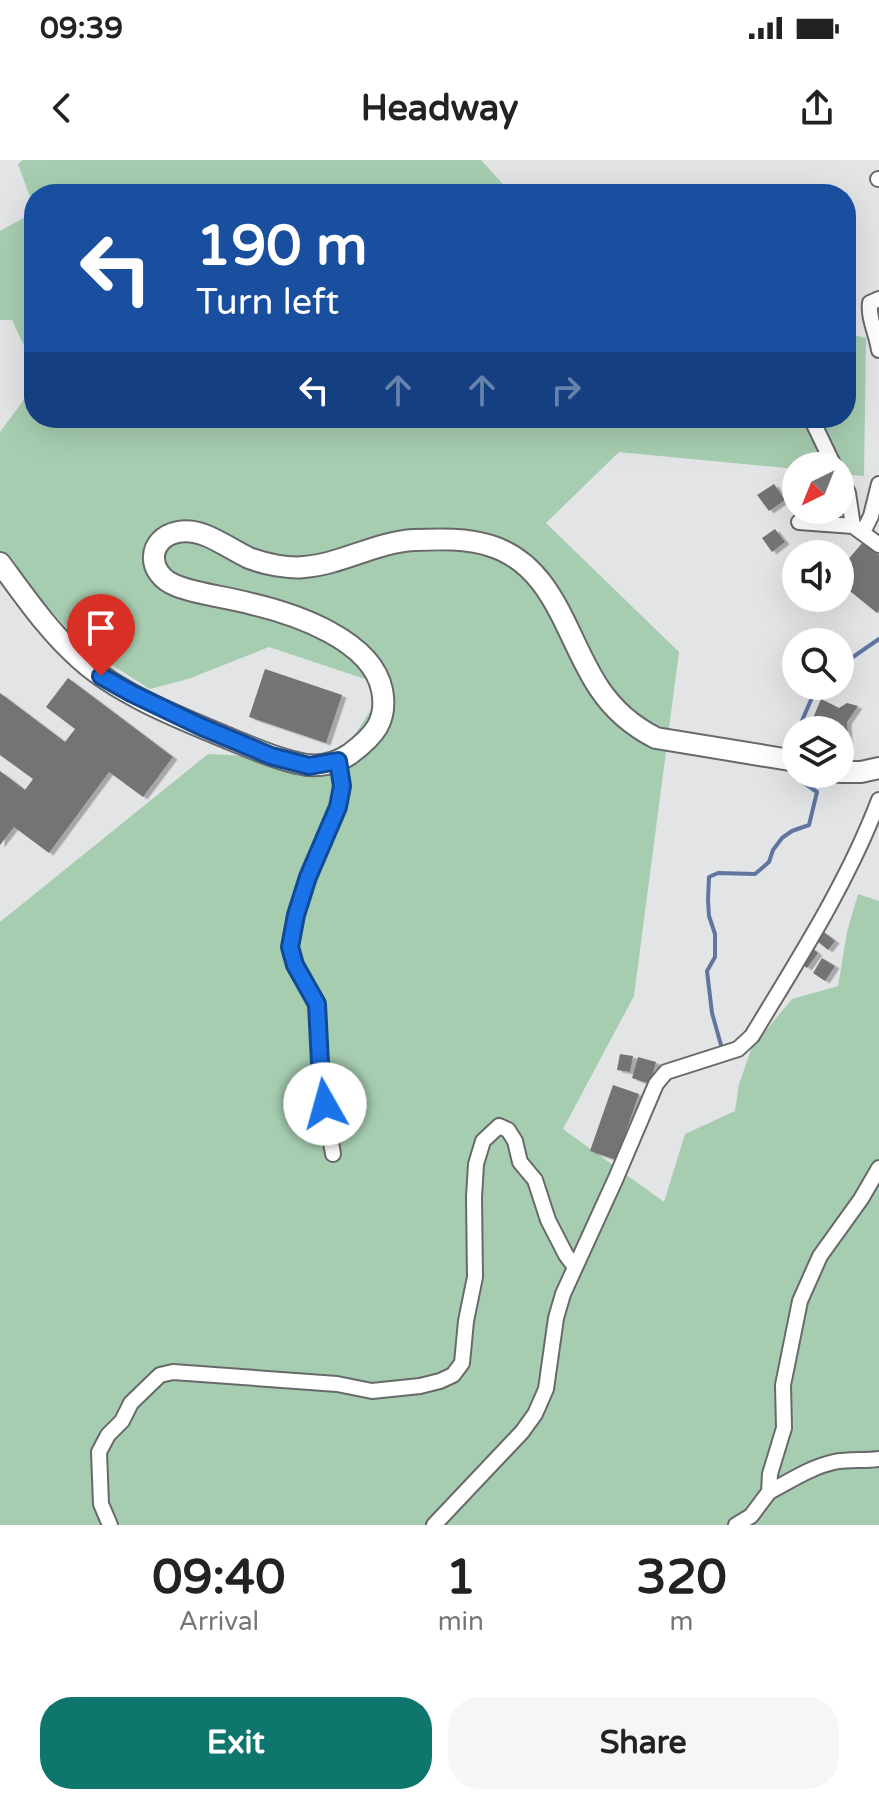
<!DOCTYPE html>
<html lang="en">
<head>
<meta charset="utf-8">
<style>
	:root { --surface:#fff; --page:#f6f6f6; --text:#222; --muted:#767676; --accent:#0f766e }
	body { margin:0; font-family:"Varela Round",sans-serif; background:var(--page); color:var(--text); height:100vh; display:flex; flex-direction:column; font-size:30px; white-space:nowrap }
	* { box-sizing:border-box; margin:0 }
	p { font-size:26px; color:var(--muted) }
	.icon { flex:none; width:44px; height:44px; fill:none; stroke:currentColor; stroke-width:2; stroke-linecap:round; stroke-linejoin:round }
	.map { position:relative; height:1365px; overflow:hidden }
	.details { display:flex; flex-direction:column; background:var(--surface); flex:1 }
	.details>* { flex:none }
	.top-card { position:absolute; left:24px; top:24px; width:832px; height:244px; border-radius:32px; box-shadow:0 8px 32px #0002; background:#1a4fa0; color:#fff; overflow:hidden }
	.needle { width:52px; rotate:223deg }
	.buttons { position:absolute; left:782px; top:292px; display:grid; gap:16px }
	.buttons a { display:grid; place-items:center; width:72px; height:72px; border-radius:50%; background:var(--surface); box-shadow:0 8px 32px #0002; font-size:40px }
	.pin { position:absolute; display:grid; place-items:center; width:68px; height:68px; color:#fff; margin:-82px -34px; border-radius:50% 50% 50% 0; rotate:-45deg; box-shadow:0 0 8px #0007 }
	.pin .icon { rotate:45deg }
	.me { position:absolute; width:88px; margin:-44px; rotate:353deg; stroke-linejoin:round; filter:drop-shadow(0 0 6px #0008) }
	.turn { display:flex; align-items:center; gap:28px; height:168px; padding:0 40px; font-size:36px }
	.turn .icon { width:104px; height:104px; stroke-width:2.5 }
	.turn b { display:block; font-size:56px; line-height:68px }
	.lanes { display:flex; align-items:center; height:76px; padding:0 40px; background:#0003; justify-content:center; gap:40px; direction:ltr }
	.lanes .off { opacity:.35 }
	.eta { display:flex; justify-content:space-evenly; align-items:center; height:136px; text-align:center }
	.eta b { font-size:48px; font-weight:800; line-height:56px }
	.primary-button { display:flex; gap:16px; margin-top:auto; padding:16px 40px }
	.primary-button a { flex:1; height:92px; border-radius:32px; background:var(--accent); color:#fff; font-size:32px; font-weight:800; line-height:92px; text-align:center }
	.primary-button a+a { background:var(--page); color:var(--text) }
	.status { display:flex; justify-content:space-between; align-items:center; height:56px; padding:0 40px; background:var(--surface); direction:ltr }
	.status svg { height:22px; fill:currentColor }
	header { display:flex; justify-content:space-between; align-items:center; height:104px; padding:0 40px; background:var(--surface); font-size:36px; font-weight:800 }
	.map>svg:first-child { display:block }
	.green { fill:#a7cdb0 }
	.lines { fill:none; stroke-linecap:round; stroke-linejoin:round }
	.stream { stroke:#6076a0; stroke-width:4 }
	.building { fill:#757374; filter:url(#shadow) }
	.street-casing { stroke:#68696b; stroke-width:18 }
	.secondary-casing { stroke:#68696b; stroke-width:24 }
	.street { stroke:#fff; stroke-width:14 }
	.secondary { stroke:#fff; stroke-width:20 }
	.route-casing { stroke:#114b97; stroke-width:20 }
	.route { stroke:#1a73e8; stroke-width:14 }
</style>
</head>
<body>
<div class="status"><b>09:39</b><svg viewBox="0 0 49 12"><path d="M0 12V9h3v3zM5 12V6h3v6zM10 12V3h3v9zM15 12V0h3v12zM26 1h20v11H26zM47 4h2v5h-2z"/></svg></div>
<header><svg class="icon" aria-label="back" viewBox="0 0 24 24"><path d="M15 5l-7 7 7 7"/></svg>Headway<svg class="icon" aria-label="share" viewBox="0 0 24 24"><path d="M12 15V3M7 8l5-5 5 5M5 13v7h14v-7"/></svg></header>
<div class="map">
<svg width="879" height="1365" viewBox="0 0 879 1365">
	<defs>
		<filter id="shadow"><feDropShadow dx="4.5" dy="2.5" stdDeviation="0" flood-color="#0004"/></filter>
	</defs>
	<rect width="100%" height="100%" fill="#e3e4e6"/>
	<path class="green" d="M23 0H481L512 34H34V48L18 4Z
		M34 52V207L12 160H0V71Z
		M846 173 866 178 864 316 840 314V306H796V309L619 292 546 363 679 492 634 836 563 969 664 1042 685 974 735 951 739 924 752 887 792 839 838 826 847 772 858 734 879 741V1365H0V762L208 594 338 601 386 526 269 487 188 519 150 529 88 490 28 427 0 392V272L34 226V258H846Z"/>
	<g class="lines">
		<path class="stream" d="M840 506 879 479
			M800 570 801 563 817 526
			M721 885 712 853 707 811 715 797V774L709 756 708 740 709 717 718 713 755 714 769 702 773 690 782 678 792 671 809 665 817 632 794 616 796 607"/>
	</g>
	<path class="building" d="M774 324 785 340 769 351 757 335Z
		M775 369 785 382 772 392 762 378Z
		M863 382 879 395V450L877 453 840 423V409Z
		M265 509 342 535 326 583 249 557Z
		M68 518 173 597 143 637 109 612 49 693 14 667 0 685V611L25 630 33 619 0 595V533L65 582 75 569 46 547Z
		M821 539 839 548 847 543 858 546 847 562 849 588 840 585V570H808Z
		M824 772 835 781 828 790 817 781Z
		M809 786 818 793 807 808 798 801Z
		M822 798 835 806 825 821 813 813Z
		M620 894 633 896 630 912 617 910Z
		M638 897 656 902 650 924 632 918Z
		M613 925 639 934 616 1000 590 991Z"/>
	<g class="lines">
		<defs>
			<path id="street" d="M878 19H879
				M879 139 870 143C868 158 877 175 879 190
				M811 258 834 306
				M840 318 848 333 853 366
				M799 362 853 366 879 385
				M863 372 871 356 879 324
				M333 994 321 923 317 844 295 805 290 787 296 755 308 717 338 647 342 626 338 601
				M769 1332C790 1321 811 1307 834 1302 849 1299 864 1301 879 1299
				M110 1365 101 1344 99 1292 108 1275 122 1261 131 1243 160 1215 173 1212 337 1224 372 1231 420 1226 440 1221 453 1215 462 1203 466 1161 475 1117 474 1037 476 1004 483 981 499 966 508 970 515 981 520 1002 535 1020 548 1060 566 1095 575 1107
				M434 1365 522 1272 535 1254 546 1229 556 1158 563 1134 616 1018 656 924 666 912 738 889 752 876C799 798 847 724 879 640
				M736 1365 751 1356 769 1332 770 1314 784 1268 783 1225 800 1141 820 1096 861 1039 879 1008"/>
			<path id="secondary" d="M0 403C25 437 49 472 81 500 120 535 182 559 230 579 252 588 274 598 297 603 315 608 334 605 350 594 374 576 388 561 382 530 372 480 295 454 252 444 228 437 200 435 177 426 145 414 147 378 178 372 203 367 227 388 249 398 265 404 288 409 304 407 342 404 376 382 414 380 439 379 467 378 491 386 555 406 566 479 599 528 613 549 634 567 656 578L796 601
				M840 612H861L879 608"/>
		</defs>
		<use href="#street" class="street-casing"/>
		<use href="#secondary" class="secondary-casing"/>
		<use href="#street" class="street"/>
		<use href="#secondary" class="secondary"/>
	</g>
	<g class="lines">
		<defs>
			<path id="route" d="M101 516 131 533 202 567 271 596 309 606 338 601 342 626 338 647 308 717 296 755 290 787 295 805 317 844 321 923 325 944"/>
		</defs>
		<use href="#route" class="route-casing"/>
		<use href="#route" class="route"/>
	</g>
</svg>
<div class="buttons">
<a><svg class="needle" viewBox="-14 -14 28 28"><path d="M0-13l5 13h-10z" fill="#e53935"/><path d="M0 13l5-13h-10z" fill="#767676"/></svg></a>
<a><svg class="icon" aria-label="sound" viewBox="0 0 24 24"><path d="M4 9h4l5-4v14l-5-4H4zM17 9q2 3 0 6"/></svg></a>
<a><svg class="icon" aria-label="search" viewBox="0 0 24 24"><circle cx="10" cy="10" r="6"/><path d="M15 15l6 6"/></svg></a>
<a><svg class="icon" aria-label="layers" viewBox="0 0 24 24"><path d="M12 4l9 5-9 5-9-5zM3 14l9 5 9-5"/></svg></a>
</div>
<div class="pin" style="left:101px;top:516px;background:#d93025"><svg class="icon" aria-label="arrive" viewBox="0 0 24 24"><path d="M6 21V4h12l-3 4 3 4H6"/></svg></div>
<svg class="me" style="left:325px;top:944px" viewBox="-20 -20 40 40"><circle r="19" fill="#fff"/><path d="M0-13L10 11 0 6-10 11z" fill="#1a73e8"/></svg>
<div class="top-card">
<div class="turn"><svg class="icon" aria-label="left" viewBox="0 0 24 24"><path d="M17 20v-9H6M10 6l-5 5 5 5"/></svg><div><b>190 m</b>Turn left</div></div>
<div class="lanes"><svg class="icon" aria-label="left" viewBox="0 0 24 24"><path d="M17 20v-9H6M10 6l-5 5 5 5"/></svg><svg class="icon off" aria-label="ahead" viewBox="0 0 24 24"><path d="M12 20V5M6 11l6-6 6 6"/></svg><svg class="icon off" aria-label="ahead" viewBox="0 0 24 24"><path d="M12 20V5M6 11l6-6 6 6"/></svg><svg class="icon off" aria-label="right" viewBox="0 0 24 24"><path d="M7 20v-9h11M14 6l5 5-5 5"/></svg></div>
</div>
</div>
<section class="details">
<div class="eta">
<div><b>09:40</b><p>Arrival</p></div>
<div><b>1</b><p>min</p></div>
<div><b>320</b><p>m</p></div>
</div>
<div class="primary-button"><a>Exit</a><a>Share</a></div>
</section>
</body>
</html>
